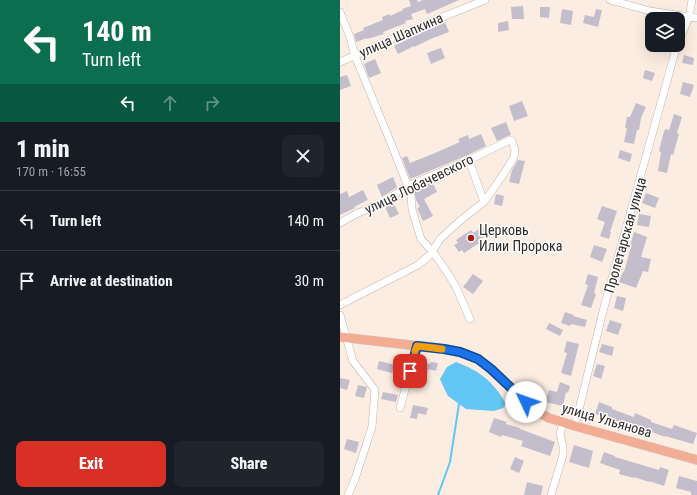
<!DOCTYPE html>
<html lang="en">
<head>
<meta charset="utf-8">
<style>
	:root { --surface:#171b24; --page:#20242c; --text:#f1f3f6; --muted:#9ea1a6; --line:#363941; --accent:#d93025 }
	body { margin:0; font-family:"Roboto Condensed",sans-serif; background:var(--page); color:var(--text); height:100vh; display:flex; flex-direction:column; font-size:15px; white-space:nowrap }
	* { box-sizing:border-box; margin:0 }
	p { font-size:13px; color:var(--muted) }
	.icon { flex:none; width:22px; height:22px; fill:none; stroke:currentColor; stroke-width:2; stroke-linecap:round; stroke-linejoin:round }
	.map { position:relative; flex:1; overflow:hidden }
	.sheet { display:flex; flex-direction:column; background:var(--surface); width:340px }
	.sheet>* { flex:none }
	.top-card { background:#0b6e4f; color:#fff; overflow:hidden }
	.fabs { position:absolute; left:305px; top:12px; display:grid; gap:8px }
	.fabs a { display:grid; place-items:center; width:40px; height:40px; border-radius:8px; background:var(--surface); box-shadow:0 4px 16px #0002; font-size:20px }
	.pin { position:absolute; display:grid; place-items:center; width:34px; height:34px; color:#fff; margin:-17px; border-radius:8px; box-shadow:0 2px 6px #0006 }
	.me { position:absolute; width:44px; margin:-22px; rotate:312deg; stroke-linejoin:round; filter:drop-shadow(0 0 3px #0008) }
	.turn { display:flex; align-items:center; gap:14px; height:84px; padding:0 16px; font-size:18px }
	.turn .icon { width:52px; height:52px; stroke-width:2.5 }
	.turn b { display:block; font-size:28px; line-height:34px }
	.lanes { display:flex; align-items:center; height:38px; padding:0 16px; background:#0003; justify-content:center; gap:20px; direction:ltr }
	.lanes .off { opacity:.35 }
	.round { display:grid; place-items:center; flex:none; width:42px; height:42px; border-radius:8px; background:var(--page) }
	.summary { display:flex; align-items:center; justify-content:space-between; height:68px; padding:0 16px }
	h1 { font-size:24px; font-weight:800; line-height:30px }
	.button { display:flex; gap:8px; margin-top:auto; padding:8px 16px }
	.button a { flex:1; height:46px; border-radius:8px; background:var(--accent); color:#fff; font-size:16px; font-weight:800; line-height:46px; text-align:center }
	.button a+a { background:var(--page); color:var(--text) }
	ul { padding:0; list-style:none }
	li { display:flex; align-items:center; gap:12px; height:60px; padding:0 16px; border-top:1px solid var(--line) }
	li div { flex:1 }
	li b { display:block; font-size:15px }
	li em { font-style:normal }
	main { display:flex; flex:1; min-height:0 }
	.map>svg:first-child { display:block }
	.water { fill:#62c6f4 }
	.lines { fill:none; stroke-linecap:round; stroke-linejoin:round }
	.stream { stroke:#62c6f4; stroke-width:2 }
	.building { fill:#c3bdcc }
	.minor-casing { stroke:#c3b4ab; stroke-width:8 }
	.major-casing { stroke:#d5d4d4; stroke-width:10 }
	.minor { stroke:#fff; stroke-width:7 }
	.major { stroke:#f2ad94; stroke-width:9 }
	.route-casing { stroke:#114b97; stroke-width:10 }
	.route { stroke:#1a73e8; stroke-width:7 }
	.slow { stroke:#f59e0b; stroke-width:7 }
	.poi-dot { fill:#aa190f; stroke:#fdfdfd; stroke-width:1.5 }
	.labels { text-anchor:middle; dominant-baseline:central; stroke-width:3; stroke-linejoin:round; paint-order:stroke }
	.street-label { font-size:14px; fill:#2f2a26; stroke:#fdfdfd }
	.poi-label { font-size:14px; fill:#2f2a26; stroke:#fdfdfd; text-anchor:start }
</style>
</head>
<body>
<main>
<section class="sheet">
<div class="top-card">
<div class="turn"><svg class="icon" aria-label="left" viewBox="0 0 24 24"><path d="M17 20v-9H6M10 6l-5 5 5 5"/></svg><div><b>140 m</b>Turn left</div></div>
<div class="lanes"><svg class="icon" aria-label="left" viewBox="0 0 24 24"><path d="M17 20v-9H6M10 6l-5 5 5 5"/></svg><svg class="icon off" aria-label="ahead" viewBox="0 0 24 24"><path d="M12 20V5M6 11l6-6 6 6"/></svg><svg class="icon off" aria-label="right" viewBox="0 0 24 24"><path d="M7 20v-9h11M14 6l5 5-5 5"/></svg></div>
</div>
<div class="summary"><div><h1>1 min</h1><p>170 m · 16:55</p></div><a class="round"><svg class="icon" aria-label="close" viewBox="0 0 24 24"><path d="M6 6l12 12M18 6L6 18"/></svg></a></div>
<ul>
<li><svg class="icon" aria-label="left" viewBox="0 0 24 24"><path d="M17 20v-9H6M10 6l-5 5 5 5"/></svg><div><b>Turn left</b></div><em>140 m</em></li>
<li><svg class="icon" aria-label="arrive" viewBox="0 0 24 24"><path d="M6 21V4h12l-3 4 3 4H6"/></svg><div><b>Arrive at destination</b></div><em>30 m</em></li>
</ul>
<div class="button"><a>Exit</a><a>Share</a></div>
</section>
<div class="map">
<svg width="357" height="495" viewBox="0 0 357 495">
	<rect width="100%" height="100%" fill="#fcede2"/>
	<path class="water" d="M116 362C140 371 153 381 166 404L163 408 154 411 126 409 108 396 104 388 100 379 107 367Z"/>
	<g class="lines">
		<path class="stream" d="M98 495 110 462 119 404"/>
	</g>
	<path class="building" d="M69 0H77L78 2 83 0H119L87 14 85 9 71 14 73 19 65 21 66 23 43 32 44 34 27 39V38L16 42 14 34 24 30 23 28 43 20 42 17 50 14V16L63 10 62 9 71 6Z
		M183 6 184 19H172L171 7Z
		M200 7H210L209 18 200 17Z
		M222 9 233 11 231 25 220 23Z
		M256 9 262 10 258 27 243 23 245 15 254 17Z
		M168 21 169 30 158 32V23Z
		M105 22 109 32 96 37H95L74 47V46L58 54 54 46 88 29Z
		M101 48 105 58 91 64 87 53Z
		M344 55 354 58 353 65 342 63Z
		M35 59 41 73 29 78 24 64Z
		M305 70 315 73 312 81 303 78Z
		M7 75 11 86 0 90V77Z
		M343 82 354 85 350 97 340 94Z
		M182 101 188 116 174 121 169 106Z
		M296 103 306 107 301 118 299 130H297L294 144 284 142 287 128H285L287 117H290Z
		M334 114 342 117 337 133 339 134 333 155 331 154 327 173 318 171 321 152 319 151 323 135 325 129 329 130Z
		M166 122 171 135 168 136 157 141 151 128Z
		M141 134 146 146 128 155 70 179 62 158 67 156 70 163 95 153 120 142 118 139 128 135 129 139Z
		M280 150 292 154 290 162 278 158Z
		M178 160 185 161 179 184 169 182 172 170Z
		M53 177 57 187 42 197 37 185Z
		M92 181 97 192 84 199 93 216 83 221 77 208 80 207 76 200 74 191Z
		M23 190 28 200 14 207 15 208 0 215V194L7 191 9 197Z
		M306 193 319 198 315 208 302 203Z
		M156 194 164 196 162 206 154 204Z
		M53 202 59 214 50 218 45 207Z
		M262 206 277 211 270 232H271L269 239 260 236 265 222 257 219Z
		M299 214 311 216 309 227 297 225Z
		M144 227 147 228 148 231 146 235 138 241 139 243 124 253 122 250 119 252 114 245 118 243 116 240 131 230 133 233 141 228Z
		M294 232 307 237 301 257 311 259 308 272 303 271 296 288 279 282 283 272H284L291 247 290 246Z
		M254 245 267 249 262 262 250 257Z
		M133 274 143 281 133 294 123 287Z
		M248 274 258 277 254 293 256 294 251 308 241 305 248 285 245 284Z
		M277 296 286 298 283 311 274 308Z
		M225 312 234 315 233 316 247 320 245 327 231 324 230 326 221 323Z
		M270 320 282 324 278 335 266 331Z
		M209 323 223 330 220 336 206 329Z
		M227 341 239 344 231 376 221 373 227 353 224 352Z
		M262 344 274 347 272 356 259 352Z
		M39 361 55 365 52 373 37 369Z
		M78 362 90 364 91 362 98 363 96 371 88 369 87 375 77 374Z
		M257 364 265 366 261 379 253 376Z
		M0 378 10 380 7 390 0 388Z
		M220 382 230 386 228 393 226 392 223 406 205 402 209 390 217 392Z
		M18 385 27 387 24 398 15 396Z
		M43 392 58 395 56 402 41 399Z
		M259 402 272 407V409L294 417 295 413 311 420V422L332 429 334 425 357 433 353 444 325 436V437L285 422V424L255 414Z
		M73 405 88 408 86 415 78 413 77 419 70 418Z
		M154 418 167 422 166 424 180 428V429L215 442 210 456 181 446 183 441 162 435 161 437 149 432Z
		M7 439 19 442 16 453 4 449Z
		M234 445 253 451 249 468 229 462Z
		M264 452 275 456V457L319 470 320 467 329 470 324 486 309 481V482L294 477V478L279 474 280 470 260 463Z
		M175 457 184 461 179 473 170 469Z
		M339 476 357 481V495H351V492L336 488Z
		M187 482 203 486 201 495H184Z"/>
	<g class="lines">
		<defs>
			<path id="minor" d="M270 0 310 11 357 18
				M0 12 10 37 15 56 53 148 59 164 65 179 71 196 72 209 81 239 93 252 107 272 116 287 130 319
				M338 43 349 17 352 0
				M0 62 95 20 145 0
				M129 160 144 202
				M0 223 16 214 46 201 67 186 129 160 170 140 172 141 175 150 174 157 165 172 144 202 122 219 100 239 91 254 78 265 0 305
				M0 315 13 361 35 390 32 427 15 479 8 495
				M60 408 77 346
				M235 426 263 311 337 45
				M211 495 223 455V446L220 434 223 422"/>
			<path id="major" d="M0 337 105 349 120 352 138 359 151 369 196 411 209 418 235 426 357 460"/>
		</defs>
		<use href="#minor" class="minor-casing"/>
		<use href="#major" class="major-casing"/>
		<use href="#minor" class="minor"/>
		<use href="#major" class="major"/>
	</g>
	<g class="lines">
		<defs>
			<path id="route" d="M70 371 77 346 104 349 120 352 138 359 151 369 186 402"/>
		</defs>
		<use href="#route" class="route-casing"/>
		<use href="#route" class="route"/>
		<path class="slow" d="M75 351 77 346 102 349"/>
	</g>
	<circle class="poi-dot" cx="131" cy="238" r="4"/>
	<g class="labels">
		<g class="street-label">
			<text transform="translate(61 35) rotate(-24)">улица Шапкина</text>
			<text transform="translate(79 184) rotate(-26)">улица Лобачевского</text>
			<text transform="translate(285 235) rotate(-74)">Пролетарская улица</text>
			<text transform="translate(267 420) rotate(16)">улица Ульянова</text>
		</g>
		<g class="poi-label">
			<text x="139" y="230">Церковь<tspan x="139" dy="16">Илии Пророка</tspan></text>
		</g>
	</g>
</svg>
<div class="fabs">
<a><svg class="icon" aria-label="layers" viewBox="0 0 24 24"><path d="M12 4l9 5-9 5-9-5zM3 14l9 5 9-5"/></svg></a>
</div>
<div class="pin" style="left:70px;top:371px;background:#d93025"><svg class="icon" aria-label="arrive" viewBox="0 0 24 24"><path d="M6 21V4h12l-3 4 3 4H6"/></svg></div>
<svg class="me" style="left:186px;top:402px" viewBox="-20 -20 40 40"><circle r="19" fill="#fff"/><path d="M0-13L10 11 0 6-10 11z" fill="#1a73e8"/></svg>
</div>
</main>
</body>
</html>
